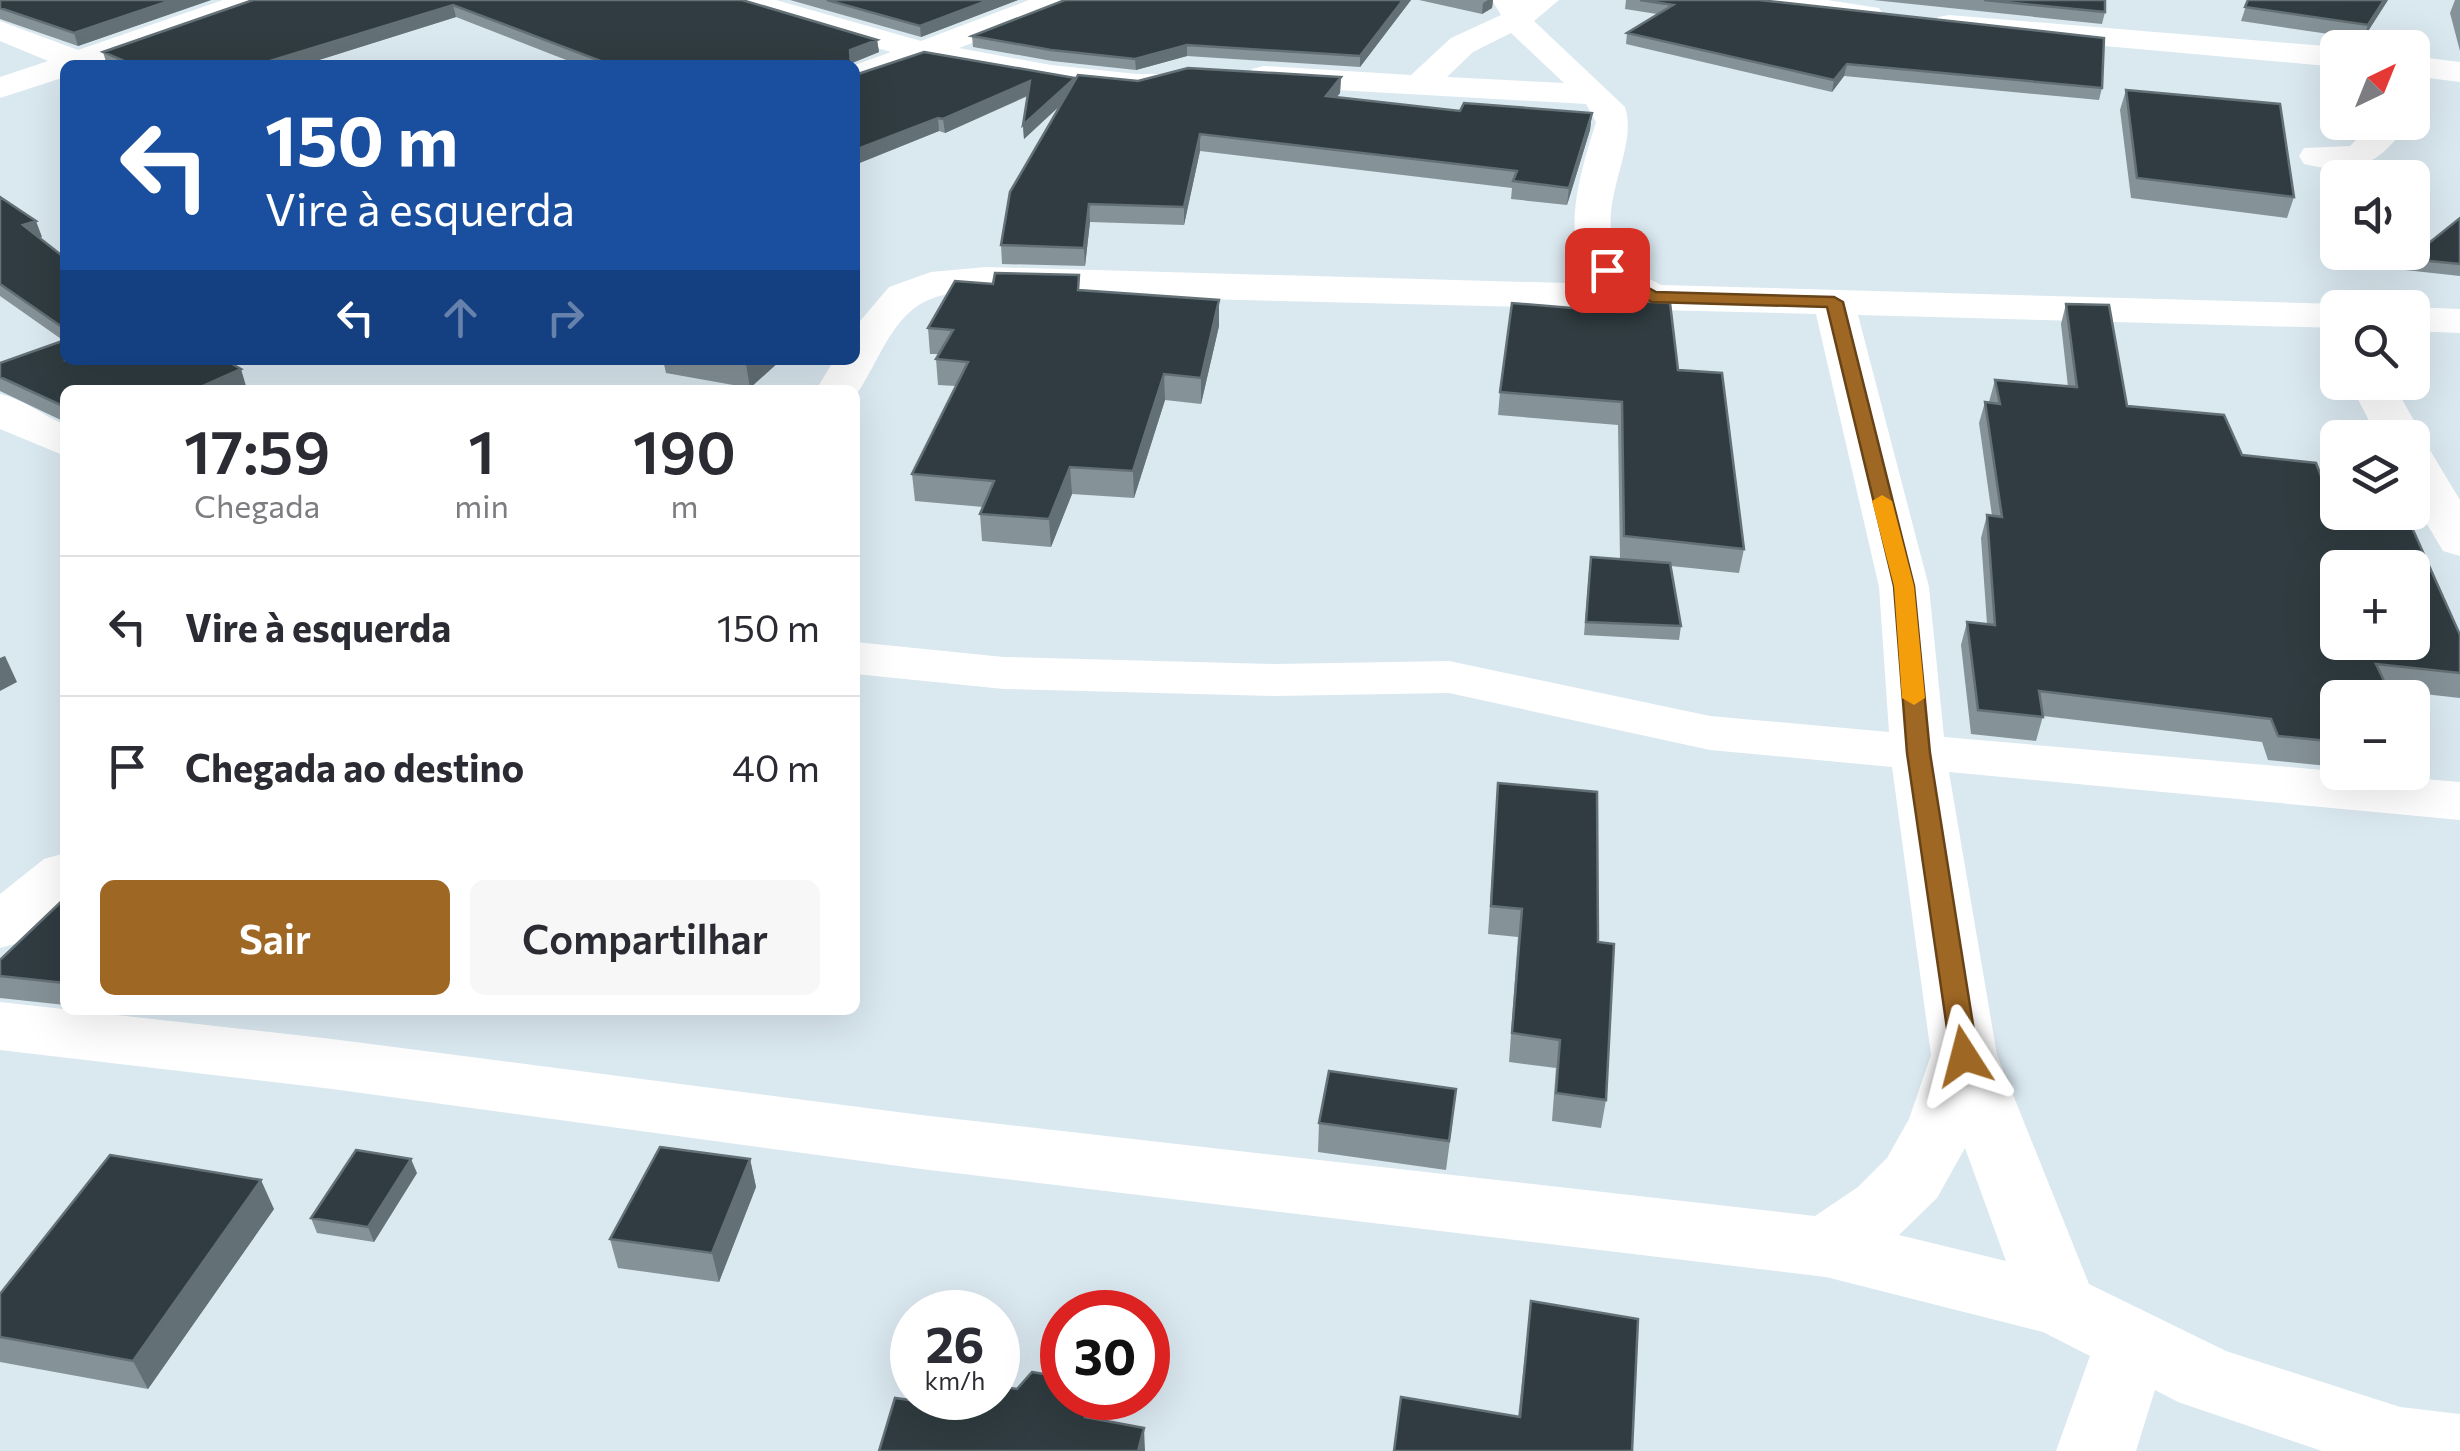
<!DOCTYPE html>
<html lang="pt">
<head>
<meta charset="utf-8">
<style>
	:root { --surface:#fff; --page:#f7f7f7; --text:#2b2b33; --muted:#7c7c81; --line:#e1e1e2; --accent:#9f6724 }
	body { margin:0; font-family:Commissioner,sans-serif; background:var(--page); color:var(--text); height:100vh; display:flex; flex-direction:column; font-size:38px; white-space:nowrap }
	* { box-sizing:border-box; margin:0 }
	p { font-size:32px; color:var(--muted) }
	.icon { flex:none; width:55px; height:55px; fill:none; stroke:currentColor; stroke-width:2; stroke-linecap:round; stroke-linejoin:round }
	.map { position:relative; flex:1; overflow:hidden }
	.panel { position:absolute; left:60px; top:385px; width:800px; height:630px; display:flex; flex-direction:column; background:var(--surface); border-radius:15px; box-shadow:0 10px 40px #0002 }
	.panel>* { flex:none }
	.banner { position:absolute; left:60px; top:60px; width:800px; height:305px; border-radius:15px; box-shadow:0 10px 40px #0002; background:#1a4fa0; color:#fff; overflow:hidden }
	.needle { width:65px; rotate:43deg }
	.buttons { position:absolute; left:2320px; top:30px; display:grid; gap:20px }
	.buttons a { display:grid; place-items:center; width:110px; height:110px; border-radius:15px; background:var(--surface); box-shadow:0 10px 40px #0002; font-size:50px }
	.speed { position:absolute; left:890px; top:1290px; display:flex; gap:20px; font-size:50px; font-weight:700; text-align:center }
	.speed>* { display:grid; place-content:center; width:130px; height:130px; border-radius:50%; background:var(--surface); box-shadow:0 10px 40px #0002; line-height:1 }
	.speed small { font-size:25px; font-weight:400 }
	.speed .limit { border:15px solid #d22; background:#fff; color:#111 }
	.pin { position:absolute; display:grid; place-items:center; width:85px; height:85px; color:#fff; margin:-42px; border-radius:20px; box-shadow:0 5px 15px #0006 }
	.me { position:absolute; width:110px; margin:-55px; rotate:351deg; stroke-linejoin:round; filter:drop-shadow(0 0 8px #0008) }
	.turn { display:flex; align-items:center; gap:35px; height:210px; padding:0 40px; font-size:45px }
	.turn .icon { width:130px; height:130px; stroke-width:2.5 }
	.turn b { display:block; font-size:70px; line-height:85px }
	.lanes { display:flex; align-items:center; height:95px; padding:0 40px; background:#0003; justify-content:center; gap:50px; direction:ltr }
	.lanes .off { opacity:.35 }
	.eta { display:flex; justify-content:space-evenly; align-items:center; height:170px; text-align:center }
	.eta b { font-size:60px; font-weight:600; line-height:70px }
	.primary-button { display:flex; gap:20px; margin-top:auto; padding:20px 40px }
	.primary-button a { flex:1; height:115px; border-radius:15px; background:var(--accent); color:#fff; font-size:40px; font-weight:600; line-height:115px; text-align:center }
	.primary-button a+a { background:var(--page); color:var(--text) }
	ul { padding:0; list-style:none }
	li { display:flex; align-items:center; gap:30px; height:140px; padding:0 40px; border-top:2px solid var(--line) }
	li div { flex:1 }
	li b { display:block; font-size:38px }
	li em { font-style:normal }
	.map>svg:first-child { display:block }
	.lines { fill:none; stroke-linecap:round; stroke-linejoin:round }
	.minor { fill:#fff; fill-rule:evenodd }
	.wall { fill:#859298 }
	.shaded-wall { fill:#637076 }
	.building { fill:#303c41; stroke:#637076; stroke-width:2.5; fill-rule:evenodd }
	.route { fill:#9f6724; stroke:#674317; stroke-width:2.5 }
	.slow { fill:#f59e0b }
</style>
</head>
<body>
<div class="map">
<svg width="2460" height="1451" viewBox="0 0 2460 1451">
	<rect width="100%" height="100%" fill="#dae8f0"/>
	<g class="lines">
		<path class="minor" d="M223 0H267L263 6 97 65H65V77L0 98V77L48 61 0 41V21L78 50Z
			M727 0H776L921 41 1029 0H1072L1068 6 959 48 1051 65 1137 74H1161L1165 81 1161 88C1084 107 1005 65 929 62 906 61 878 80 855 86V65L891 52 731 6Z
			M1492 0H1559L1534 21 1625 107C1640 151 1589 212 1622 260 1629 271 1649 278 1661 285L2338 304 2353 308H2338V328L1858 315 1929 587 1944 737 2460 782V820L1949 772 1997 1055 2089 1284 2226 1351 2400 1407 2460 1414V1451H2322L2178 1402 2155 1390 2136 1451H2056L2090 1356 2043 1332 1826 1277 921 1169 332 1089 0 1050V1002L332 1039 921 1115 1815 1216 1858 1187 1887 1158 1909 1119 1931 1055 1892 767 1710 750 1449 693 1275 696 1004 689 855 674V642L1004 657 1275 664 1449 661 1710 716 1889 732 1879 587 1816 314 958 293C895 297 886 352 855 397V390H816L834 360H855V327L889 287 931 272 986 267 1602 284C1552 253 1583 165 1596 122L1586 104 1264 86 1252 83 1248 76 1252 69 1264 66 1411 75 1451 38 1501 15ZM1511 33 1564 83 1447 77 1473 52ZM1965 1148 2006 1261 1899 1235 1937 1198Z
			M1747 0H1827L1879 8 1883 15 1879 22 1868 24 1762 9 1751 6Z
			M1949 15 2338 47V67L1938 31 1934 24 1938 17Z
			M2412 56 2460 62V82L2412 76Z
			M2374 122H2408C2381 165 2354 176 2304 164L2299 156 2304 148 2350 146Z
			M2412 307 2460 309V333L2412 331V308H2409Z
			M2349 382H2392L2424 438 2419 445 2428 447 2460 500V556L2443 551 2412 499V438H2378Z
			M0 394C22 399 43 415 65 425V456L0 429Z
			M65 853V905L22 942 0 948V894L44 859Z"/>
	</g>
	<path class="wall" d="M0 0H211L78 46 0 19Z
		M253 0H742L877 40 879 52 852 63V65H579L456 17 303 65H107L103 52Z
		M790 0H1018L921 37Z
		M1411 0 1360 67 1187 56 1136 70 1052 61 973 47 972 36Z
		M1419 0H1493L1492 8 1482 14Z
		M1626 0H1759L2102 88 2099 100 1844 76 1832 92 1626 44 1627 33 1657 14 1625 9Z
		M1873 0H2105V12L2102 24Z
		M2248 0H2388L2363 39 2241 21Z
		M2455 0H2460V51L2450 13Z
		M855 75 1075 78 1138 81 1341 77 1340 93 1337 97 1460 111 1592 113 1590 130 1567 205 1511 199 1512 188 1200 151 1184 225 1090 222 1085 266 1002 264 1001 245 1060 105 1024 139 1023 125 1028 96 945 133 939 131 857 164 855 163Z
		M2126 90 2294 197 2287 218 2131 198 2120 110Z
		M0 197 42 237 39 238 65 258V360L246 386 237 390H65V422L0 391V363L64 341 0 296Z
		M2460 218V276L2405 270 2409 259Z
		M1080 290 1219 300V326L1201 404 1165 400 1134 498 1072 494 1051 547 982 541 980 514 983 507 915 501 912 474 956 386 938 385 936 359 939 354H930L928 328Z
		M1619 300 1678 370 1744 549 1739 573 1671 566 1681 626 1679 640 1584 635 1589 571 1620 560 1618 425 1498 415 1500 392 1617 311Z
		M2066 304 2127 406 2242 455 2323 481 2460 635V698L2388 690 2338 698V767L2268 760 2262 742 2043 716 2036 741 1971 734 1961 645 1967 622 1987 624 1981 538 1987 515 1992 516 1979 423 1985 402H1989L1995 380 2068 387 2061 324Z
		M663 360H781L750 388 666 373Z
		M1498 783 1598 942 1606 1100 1601 1128 1552 1121 1556 1068 1509 1062 1518 937 1488 934Z
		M65 898V1005L0 998V1000V960Z
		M1453 1118 1446 1170 1318 1152 1319 1123Z
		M750 1159 756 1187 719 1282 618 1268 610 1239Z
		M417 1173 374 1242 317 1233 311 1218Z
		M274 1209 148 1389 0 1362V1294Z
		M1531 1301 1632 1451 1518 1417Z"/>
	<path class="shaded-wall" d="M172 0H211L78 46 74 33Z
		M989 0H1018L921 37 920 26Z
		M1403 0H1411L1360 67V56Z
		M1488 0H1493L1492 8 1482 14 1483 3Z
		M2384 0H2388L2363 39 2368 25Z
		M453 5 456 17 303 65H257Z
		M877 40 879 52 852 63 851 65 850 50Z
		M1187 45V56L1136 70 1135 59Z
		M1847 64 1844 76 1832 92 1834 80Z
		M1341 77 1340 93 1325 112 1326 96Z
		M1075 78 1076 91 1024 139 1023 125Z
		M1030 81 1031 94 945 133 943 119Z
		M1592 113 1590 130 1567 205 1569 188Z
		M938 118 939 131 857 164 855 150Z
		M1200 134V151L1184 225V207Z
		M1089 204 1090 222 1085 266 1084 248Z
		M36 221 42 237 29 241 23 225Z
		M1219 300V326L1201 404V378Z
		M751 360H781L750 388 746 364Z
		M241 369 246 386 237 390H194Z
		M1164 374 1165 400 1134 498 1133 471Z
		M1070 467 1072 494 1051 547 1049 519Z
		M5 656 17 682 0 691V658Z
		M411 1159 417 1173 374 1242 368 1227Z
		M750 1159 756 1187 719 1282 712 1253Z
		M261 1180 274 1209 148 1389 133 1361Z
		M1092 1398H1098L1099 1411 1087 1446 1085 1417Z
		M1144 1428 1145 1451H1138Z"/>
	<path class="building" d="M0 0H172L74 33 0 8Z
		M253 0H742L877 40 850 50 851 65H611L453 5 257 65H133L103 52Z
		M827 0H989L920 26Z
		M1065 0H1403L1360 56 1187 45 1135 59 1051 50 972 36Z
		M1640 0H1759L2104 38 2102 88 1847 64 1834 80 1627 33 1673 5Z
		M1984 0H2105V12Z
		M2248 0H2384L2368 25 2245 7Z
		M924 52 1075 78 1023 125 1030 81 943 119 938 118 855 150V75Z
		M1188 68 1341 77 1326 96 1460 111 1464 103 1592 113 1569 188 1513 181 1517 171 1200 134 1184 207 1089 204 1084 248 1001 245 1010 192 1078 75 1138 81Z
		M2126 90 2280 104 2294 197 2137 178Z
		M0 197 36 221 23 225 65 258V329L0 284Z
		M2460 218V264L2409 259Z
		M995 273 1079 275 1078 290 1219 300 1201 378 1164 374 1133 471 1070 467 1049 519 980 514 994 481 912 474 968 362 936 359 953 330 928 328 955 281 993 284Z
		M1619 300 1670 303 1678 370 1722 373 1744 549 1624 536 1622 402 1500 392 1512 303 1620 312Z
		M2066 304 2109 305 2127 406 2224 415 2242 455 2316 463 2323 481 2338 482V512H2405L2460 635V673L2376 664 2392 698H2338V742L2278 736 2271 719 2039 691 2043 717 1978 710 1967 622 1995 625 1987 515 2002 517 1985 402 2000 404 1995 380 2077 387ZM2338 568H2412V642H2338Z
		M65 340V360H225L241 369 194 390H65V407L0 377V363Z
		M722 360H751L746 364Z
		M1591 557 1670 563 1681 626 1586 622Z
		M1498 783 1597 792 1598 942 1614 944 1606 1100 1556 1093 1560 1040 1512 1033 1522 909 1491 906Z
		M65 898V983L0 976V960Z
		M1329 1071 1456 1089 1449 1141 1319 1123Z
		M660 1147 750 1159 712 1253 610 1239Z
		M356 1150 411 1159 368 1227 311 1218Z
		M110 1155 261 1180 133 1361 0 1337V1294Z
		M1531 1301 1638 1319 1632 1451H1394L1401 1397 1520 1417Z
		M1032 1372 1062 1377V1398H1092L1085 1417 1144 1428 1138 1451H879L895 1398 917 1401 918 1398H998V1386L1017 1389Z"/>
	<path class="route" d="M1607 265 1656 292 1834 297 1843 302 1914 586 1930 753 1978 1056 1974 1063H1955L1951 1056 1907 753 1894 586 1827 307 1652 302 1601 273 1599 270Z"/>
	<path class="slow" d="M1882 495 1892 501 1914 586 1925 698 1914 705 1902 698 1894 586 1872 501Z"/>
</svg>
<div class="buttons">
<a><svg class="needle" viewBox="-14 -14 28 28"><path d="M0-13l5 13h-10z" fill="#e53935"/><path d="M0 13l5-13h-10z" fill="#7c7c81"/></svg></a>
<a><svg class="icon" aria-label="sound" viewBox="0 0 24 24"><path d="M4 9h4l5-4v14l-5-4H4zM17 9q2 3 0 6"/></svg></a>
<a><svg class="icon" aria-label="search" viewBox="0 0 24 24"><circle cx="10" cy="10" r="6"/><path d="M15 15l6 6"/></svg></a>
<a><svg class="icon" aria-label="layers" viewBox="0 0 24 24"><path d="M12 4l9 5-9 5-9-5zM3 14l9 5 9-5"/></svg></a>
<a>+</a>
<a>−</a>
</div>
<div class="speed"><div>26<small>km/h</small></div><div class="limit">30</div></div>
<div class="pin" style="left:1607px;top:270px;background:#d93025"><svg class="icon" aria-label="arrive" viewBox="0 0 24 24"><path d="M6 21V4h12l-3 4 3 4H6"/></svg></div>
<svg class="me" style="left:1964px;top:1056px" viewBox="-20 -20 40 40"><path d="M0-17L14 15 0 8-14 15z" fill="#9f6724" stroke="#fff" stroke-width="4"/></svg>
<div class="banner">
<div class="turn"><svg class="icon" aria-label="left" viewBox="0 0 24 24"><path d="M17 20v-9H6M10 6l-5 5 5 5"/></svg><div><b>150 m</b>Vire à esquerda</div></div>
<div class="lanes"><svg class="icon" aria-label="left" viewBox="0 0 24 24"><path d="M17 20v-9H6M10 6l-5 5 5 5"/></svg><svg class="icon off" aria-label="ahead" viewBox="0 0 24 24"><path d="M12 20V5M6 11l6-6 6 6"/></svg><svg class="icon off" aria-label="right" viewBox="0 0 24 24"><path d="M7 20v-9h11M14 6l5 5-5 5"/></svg></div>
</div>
<section class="panel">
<div class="eta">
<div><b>17:59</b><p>Chegada</p></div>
<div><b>1</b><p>min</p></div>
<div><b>190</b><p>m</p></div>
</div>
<ul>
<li><svg class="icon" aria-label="left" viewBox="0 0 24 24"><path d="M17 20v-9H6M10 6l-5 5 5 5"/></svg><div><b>Vire à esquerda</b></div><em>150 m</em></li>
<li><svg class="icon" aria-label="arrive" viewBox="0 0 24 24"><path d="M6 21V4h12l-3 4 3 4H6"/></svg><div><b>Chegada ao destino</b></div><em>40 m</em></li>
</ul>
<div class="primary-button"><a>Sair</a><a>Compartilhar</a></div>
</section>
</div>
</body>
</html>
